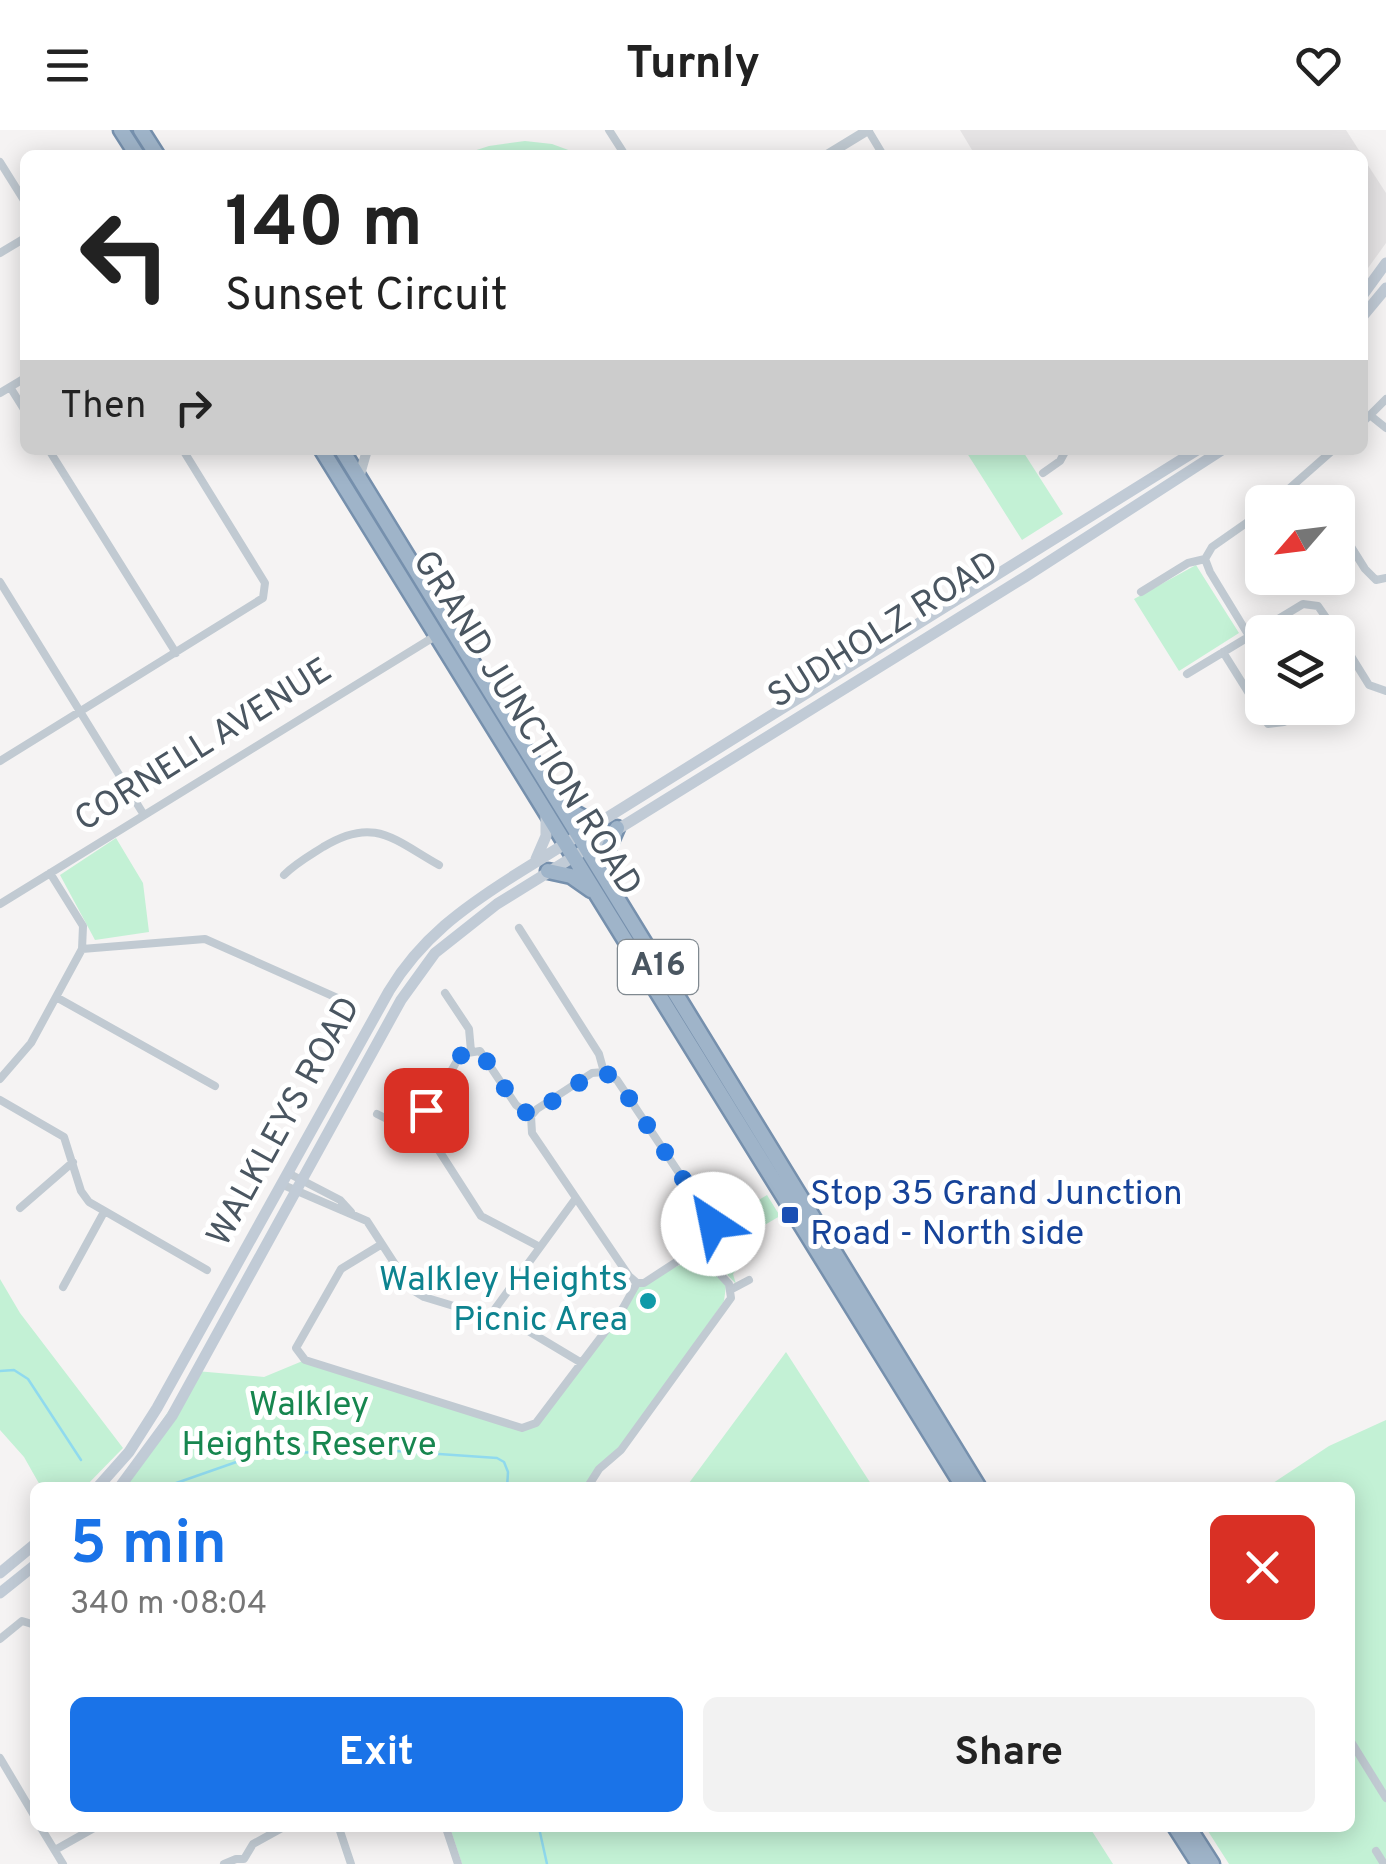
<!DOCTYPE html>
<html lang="en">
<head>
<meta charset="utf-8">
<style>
	:root { --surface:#fff; --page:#f2f2f2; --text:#222; --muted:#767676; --accent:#1a73e8 }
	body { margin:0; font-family:Overpass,sans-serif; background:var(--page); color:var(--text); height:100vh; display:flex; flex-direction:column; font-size:38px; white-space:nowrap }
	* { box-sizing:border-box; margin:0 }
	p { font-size:32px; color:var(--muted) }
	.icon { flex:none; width:55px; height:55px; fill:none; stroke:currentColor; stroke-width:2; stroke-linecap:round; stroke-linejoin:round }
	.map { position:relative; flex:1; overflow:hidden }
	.sheet { position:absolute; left:30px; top:1352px; width:1325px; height:350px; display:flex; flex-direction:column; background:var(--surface); border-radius:15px; box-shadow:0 5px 25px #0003 }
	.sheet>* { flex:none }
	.banner { position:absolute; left:20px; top:20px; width:1348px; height:305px; border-radius:15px; box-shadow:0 5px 25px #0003; background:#fff; color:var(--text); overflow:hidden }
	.needle { width:65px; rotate:242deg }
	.controls { position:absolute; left:1245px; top:355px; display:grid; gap:20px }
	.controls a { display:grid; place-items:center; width:110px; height:110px; border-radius:15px; background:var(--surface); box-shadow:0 5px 25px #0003; font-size:50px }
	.pin { position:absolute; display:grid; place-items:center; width:85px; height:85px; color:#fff; margin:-42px; border-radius:20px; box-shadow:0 5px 15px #0006 }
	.me { position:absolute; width:110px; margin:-55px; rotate:326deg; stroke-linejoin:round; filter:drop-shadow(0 0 8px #0008) }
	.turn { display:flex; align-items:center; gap:35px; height:210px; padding:0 40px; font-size:45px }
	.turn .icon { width:130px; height:130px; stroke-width:2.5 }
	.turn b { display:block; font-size:70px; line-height:85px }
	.then { display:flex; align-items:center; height:95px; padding:0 40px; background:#0003; gap:20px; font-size:38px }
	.round { display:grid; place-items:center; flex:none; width:105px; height:105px; border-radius:15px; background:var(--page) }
	.summary { display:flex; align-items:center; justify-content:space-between; height:170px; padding:0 40px }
	h1 { font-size:60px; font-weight:700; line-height:75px; color:var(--accent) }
	.action { display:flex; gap:20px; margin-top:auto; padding:20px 40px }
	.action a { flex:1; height:115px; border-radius:15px; background:var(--accent); color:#fff; font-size:40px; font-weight:700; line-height:115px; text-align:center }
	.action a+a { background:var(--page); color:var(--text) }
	header { display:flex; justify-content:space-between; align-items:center; height:130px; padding:0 40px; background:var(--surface); font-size:45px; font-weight:700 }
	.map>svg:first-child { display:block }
	.education { fill:#e6e4e5 }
	.green { fill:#c3f1d5 }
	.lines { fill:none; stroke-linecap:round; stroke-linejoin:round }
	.stream { stroke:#90daee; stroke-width:2.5 }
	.trunk-casing { stroke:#7690ad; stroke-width:19 }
	.minor { stroke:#c1cad2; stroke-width:8 }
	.tertiary { stroke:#c1cad2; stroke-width:10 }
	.secondary { stroke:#c1cbd6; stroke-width:11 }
	.trunk { stroke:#9fb4c9; stroke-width:14 }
	.route { stroke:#1a73e8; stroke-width:18; stroke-dasharray:0 32.4 }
	.transit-dot { fill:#1a4fb4; stroke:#fff; stroke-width:4 }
	.culture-dot { fill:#0f9aa8; stroke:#fff; stroke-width:4 }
	.labels { text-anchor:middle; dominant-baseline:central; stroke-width:10; stroke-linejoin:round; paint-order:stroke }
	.shield { fill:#fff; stroke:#808990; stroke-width:2.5 }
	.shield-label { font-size:32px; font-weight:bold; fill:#4a5661 }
	.street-label { font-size:35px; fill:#4a5661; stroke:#fff }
	.transit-label { font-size:35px; fill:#164399; stroke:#fff; text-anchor:start }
	.culture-label { font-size:35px; fill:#0d838f; stroke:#fff; text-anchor:end }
	.park-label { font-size:35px; fill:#17864f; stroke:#fff }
</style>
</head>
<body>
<header><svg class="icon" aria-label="menu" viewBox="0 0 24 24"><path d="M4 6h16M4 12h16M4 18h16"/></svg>Turnly<svg class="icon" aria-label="heart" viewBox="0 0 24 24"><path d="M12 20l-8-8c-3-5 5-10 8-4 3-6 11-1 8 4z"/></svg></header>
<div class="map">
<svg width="1386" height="1734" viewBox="0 0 1386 1734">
	<rect width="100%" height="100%" fill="#f5f3f3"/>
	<path class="education" d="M960 0H1346L1362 25H975Z
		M1362 26 1386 63V113L1363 145Z"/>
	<path class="green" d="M525 11 552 14 582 25H461L489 16Z
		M965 320H1022L1063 384 1022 410Z
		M1196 435 1239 503 1179 541 1134 469Z
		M116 708 143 753 149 802 95 810 60 745Z
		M767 1065 780 1086 741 1109 737 1123 743 1133 733 1144 736 1154 707 1124 718 1105 715 1097Z
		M697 1128H701L726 1156 724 1171 621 1320 587 1357 116 1358 196 1241 264 1247 305 1230 522 1298 536 1293 637 1153Z
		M0 1149 20 1183 123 1318 85 1357H41L24 1327 0 1300Z
		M786 1222 873 1357H686Z
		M1386 1290V1734H1229L1206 1698H1350V1358L1267 1357 1329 1316Z
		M450 1698H1090L1113 1734H462Z"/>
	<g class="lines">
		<path class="stream" d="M0 1241 14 1240 28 1249 81 1330
			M162 1358 259 1324 381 1320 497 1328 504 1332 508 1342 507 1358
			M539 1698 547 1734"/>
		<defs>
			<path id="trunk" d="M121 0 137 25
				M141 0 157 25
				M322 320 964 1358
				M342 320 979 1358
				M561 675 586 689 601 692
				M548 741 571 746 591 760
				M606 750V723L617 698
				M1176 1698 1199 1734
				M1189 1698 1212 1734"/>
		</defs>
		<use href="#trunk" class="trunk-casing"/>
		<path class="minor" d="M609 0 625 25
			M868 0 883 25
			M0 32 25 72
			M0 123 25 108
			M10 257 25 281
			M0 263 25 248
			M1371 286 1386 298
			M1362 293 1386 269
			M49 320 176 523
			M1043 343 1060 331 1066 320
			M1274 372 1333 320
			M1338 396 1365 439 1376 450 1386 448
			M1205 429 1210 442 1249 506
			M1205 429 1212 417 1262 382
			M0 452 144 685
			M1141 462 1188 433 1205 429
			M1338 505 1369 555 1386 561
			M1223 522 1268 594 1284 592
			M1187 544 1303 474 1318 476 1336 502
			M0 631 263 468 265 453 183 320
			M50 743 83 796 82 819
			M284 745C296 733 309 726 323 717 374 686 393 709 439 735
			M0 774 437 505
			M519 798 599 924 604 942
			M445 863 469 899 471 921
			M56 867 215 956
			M604 942 617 950 713 1094 710 1110 644 1153H637L629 1146 532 1003 531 986 537 979 592 943Z
			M0 949 31 913 82 819 205 809 353 875
			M0 970 64 1007 81 1061 89 1072 207 1140
			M377 984 405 998 426 996
			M531 986 516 975 480 921 461 924 424 988 429 1005 481 1086 540 1117
			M288 1043 340 1070 351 1082
			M281 1054 367 1091 411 1159 424 1167 520 1196 580 1232
			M20 1078 73 1032
			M382 1114 341 1139 296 1218 305 1230 522 1298 536 1293 623 1178 637 1153
			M63 1157 104 1082
			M732 1159 749 1150
			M489 1187 576 1068
			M587 1358 599 1339 621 1320 731 1168 729 1154 698 1120
			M0 1509 22 1491 32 1494 35 1498
			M1350 1610 1386 1668
			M0 1628 35 1687
			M41 1698 63 1734
			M339 1698 351 1734
			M446 1698 458 1734
			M55 1720 94 1698
			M1376 1721 1384 1734
			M224 1734 236 1729H244L253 1714 282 1698"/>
		<path class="tertiary" d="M827 25 868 0
			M359 348 367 320"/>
		<path class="secondary" d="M1362 166 1386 133
			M1362 187 1386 158
			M536 729 546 706V685
			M97 1358 129 1322 157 1278 389 861C421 808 463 778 515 745L1197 320
			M119 1358 172 1286 401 870 435 823 497 774 1025 447 1222 320
			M0 1443 35 1414
			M0 1463 35 1435"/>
		<use href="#trunk" class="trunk"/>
	</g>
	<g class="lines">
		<path class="route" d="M426 980 462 924 480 921 516 975 531 986 592 944 604 942 617 950 713 1094"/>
	</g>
	<rect class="transit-dot" x="780" y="1075" width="20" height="20" rx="5"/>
	<circle class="culture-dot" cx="648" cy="1171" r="10"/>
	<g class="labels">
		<rect class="shield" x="618" y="810" width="80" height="54" rx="8"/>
		<g class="shield-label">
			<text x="658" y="837">A16</text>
		</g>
		<g class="street-label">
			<text transform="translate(884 501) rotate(-32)">SUDHOLZ ROAD</text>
			<text transform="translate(526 594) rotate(58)">GRAND JUNCTION ROAD</text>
			<text transform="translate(204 616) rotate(-32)">CORNELL AVENUE</text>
			<text transform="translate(285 992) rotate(-61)">WALKLEYS ROAD</text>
		</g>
		<g class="transit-label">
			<text x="810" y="1065">Stop 35 Grand Junction<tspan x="810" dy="40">Road - North side</tspan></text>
		</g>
		<g class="culture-label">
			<text x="628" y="1151">Walkley Heights<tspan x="628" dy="40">Picnic Area</tspan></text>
		</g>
		<g class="park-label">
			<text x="309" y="1276">Walkley<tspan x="309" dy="40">Heights Reserve</tspan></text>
		</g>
	</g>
</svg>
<div class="controls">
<a><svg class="needle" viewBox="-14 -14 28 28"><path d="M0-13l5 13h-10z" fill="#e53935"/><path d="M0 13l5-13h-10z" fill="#767676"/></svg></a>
<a><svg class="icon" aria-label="layers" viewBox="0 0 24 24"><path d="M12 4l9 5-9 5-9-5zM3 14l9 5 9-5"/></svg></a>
</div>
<div class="pin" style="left:426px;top:980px;background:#d93025"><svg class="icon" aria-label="arrive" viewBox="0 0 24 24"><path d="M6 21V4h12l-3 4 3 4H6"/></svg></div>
<svg class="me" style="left:713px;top:1094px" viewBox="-20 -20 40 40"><circle r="19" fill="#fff"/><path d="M0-13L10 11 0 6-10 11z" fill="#1a73e8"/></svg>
<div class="banner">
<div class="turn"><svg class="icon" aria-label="left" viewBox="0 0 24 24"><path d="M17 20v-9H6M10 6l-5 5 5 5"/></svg><div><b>140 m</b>Sunset Circuit</div></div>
<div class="then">Then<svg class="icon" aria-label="right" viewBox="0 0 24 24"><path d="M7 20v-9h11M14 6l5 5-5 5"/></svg></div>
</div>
<section class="sheet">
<div class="summary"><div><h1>5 min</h1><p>340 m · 08:04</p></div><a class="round" style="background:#d93025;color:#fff"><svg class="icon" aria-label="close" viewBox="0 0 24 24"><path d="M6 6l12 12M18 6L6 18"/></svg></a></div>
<div class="action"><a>Exit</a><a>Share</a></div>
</section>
</div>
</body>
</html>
